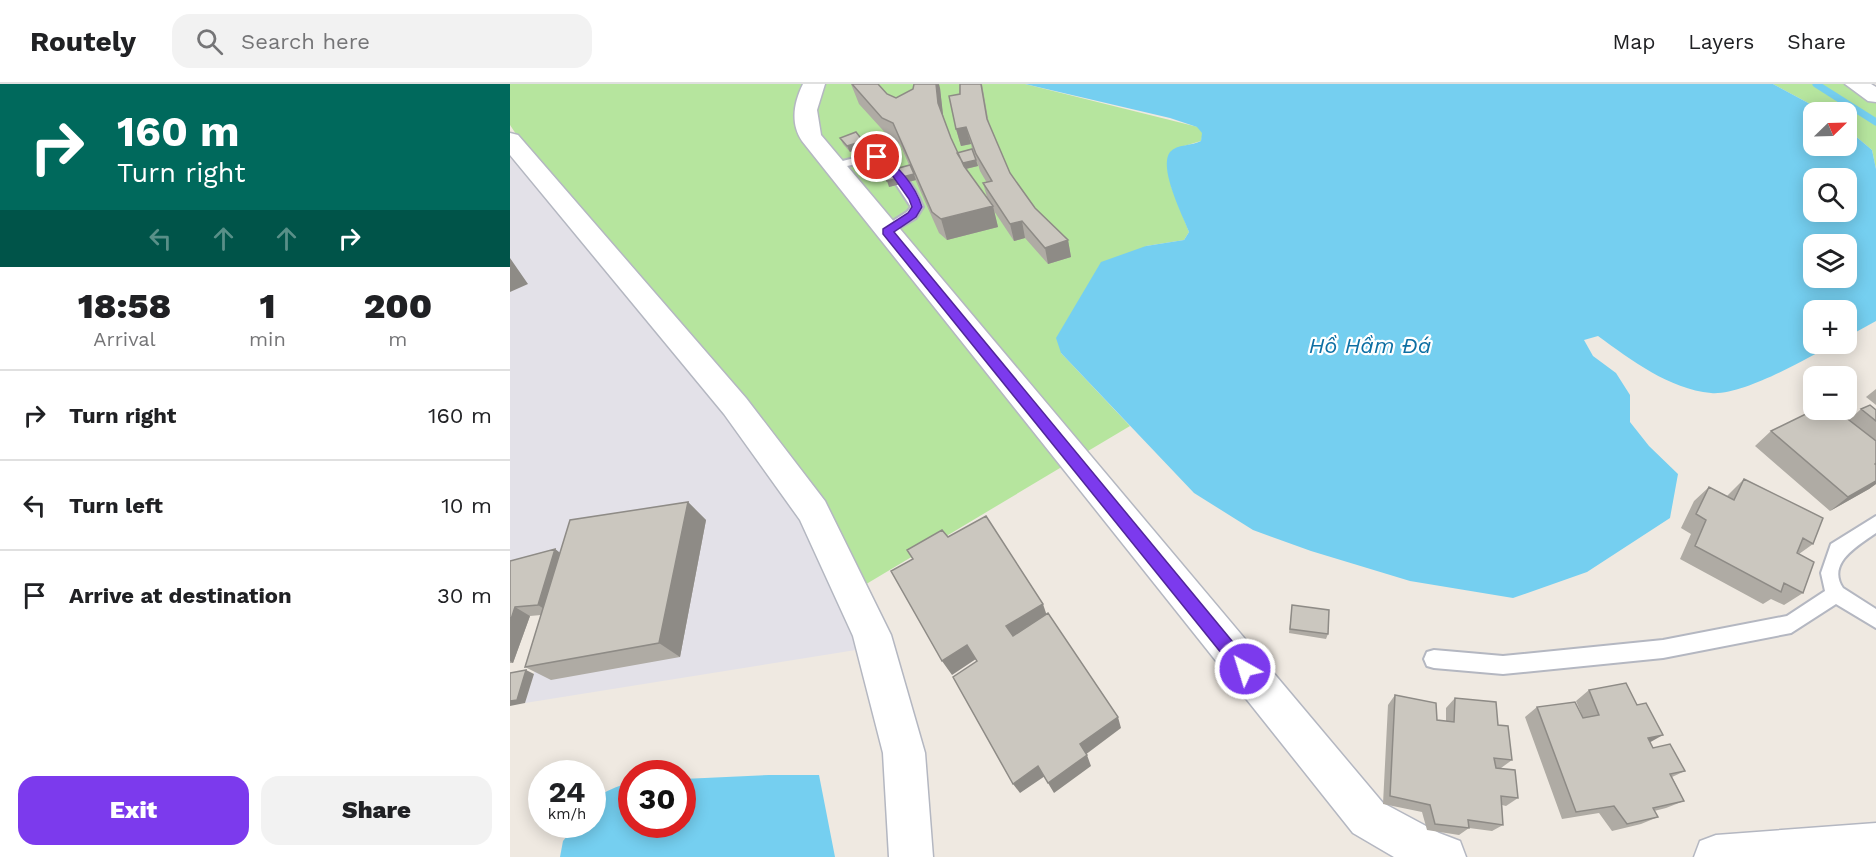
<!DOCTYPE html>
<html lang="en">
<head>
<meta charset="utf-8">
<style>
	:root { --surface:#fff; --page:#f2f2f2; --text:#202124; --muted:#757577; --line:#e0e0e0; --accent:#7c3aed }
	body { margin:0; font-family:"Work Sans",sans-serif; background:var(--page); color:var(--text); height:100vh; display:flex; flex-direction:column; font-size:22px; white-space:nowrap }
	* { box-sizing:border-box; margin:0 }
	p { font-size:20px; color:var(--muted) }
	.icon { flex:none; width:33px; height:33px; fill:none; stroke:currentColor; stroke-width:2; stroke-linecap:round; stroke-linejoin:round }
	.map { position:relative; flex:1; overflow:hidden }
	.side { display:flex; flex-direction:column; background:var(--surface); width:510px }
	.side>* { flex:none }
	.guide { background:#00695c; color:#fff; overflow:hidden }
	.needle { width:39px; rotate:67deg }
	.tools { position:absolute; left:1293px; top:18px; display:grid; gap:12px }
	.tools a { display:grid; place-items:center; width:54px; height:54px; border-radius:12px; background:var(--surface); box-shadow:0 3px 15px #0003; font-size:30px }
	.speed { position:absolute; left:18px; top:676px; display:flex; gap:12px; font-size:30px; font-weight:700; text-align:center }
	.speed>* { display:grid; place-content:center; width:78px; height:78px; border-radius:50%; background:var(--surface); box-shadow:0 3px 15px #0003; line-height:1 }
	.speed small { font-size:15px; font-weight:400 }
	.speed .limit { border:9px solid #d22; background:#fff; color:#111 }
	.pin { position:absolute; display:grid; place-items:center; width:51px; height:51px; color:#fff; margin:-26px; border:3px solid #fff; border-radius:50%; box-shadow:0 2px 6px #0007 }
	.me { position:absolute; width:66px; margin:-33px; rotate:321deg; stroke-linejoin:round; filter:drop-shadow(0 0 4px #0008) }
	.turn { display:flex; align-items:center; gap:21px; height:126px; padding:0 18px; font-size:27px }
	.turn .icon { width:78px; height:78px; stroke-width:2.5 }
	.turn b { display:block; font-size:42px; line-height:51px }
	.lanes { display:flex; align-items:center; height:57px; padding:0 18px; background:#0003; justify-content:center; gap:30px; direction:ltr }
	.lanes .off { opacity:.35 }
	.eta { display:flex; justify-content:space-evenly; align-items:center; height:102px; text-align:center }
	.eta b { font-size:36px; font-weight:800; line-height:42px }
	.cta { display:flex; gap:12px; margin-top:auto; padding:12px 18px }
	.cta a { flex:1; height:69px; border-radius:18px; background:var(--accent); color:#fff; font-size:24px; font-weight:800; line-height:69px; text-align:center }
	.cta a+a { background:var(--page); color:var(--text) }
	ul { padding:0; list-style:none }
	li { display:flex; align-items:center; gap:18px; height:90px; padding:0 18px; border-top:2px solid var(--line) }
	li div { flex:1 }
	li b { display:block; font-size:22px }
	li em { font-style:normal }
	header { display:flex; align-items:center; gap:36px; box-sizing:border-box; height:84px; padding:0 30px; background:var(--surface); border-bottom:2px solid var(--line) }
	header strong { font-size:28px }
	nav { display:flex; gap:33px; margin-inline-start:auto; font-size:21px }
	.search { width:420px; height:54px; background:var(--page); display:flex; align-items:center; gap:15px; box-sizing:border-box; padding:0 21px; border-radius:18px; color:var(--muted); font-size:22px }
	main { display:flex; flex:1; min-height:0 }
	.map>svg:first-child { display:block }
	.industrial { fill:#e3e1e8 }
	.green { fill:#b6e59e }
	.water { fill:#75cff0; fill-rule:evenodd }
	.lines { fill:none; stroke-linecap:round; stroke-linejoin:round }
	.stream { stroke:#75cff0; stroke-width:7 }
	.lane-casing { stroke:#b4b7c1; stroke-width:4 }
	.street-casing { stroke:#b4b7c1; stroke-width:3 }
	.lane { fill:#fff; fill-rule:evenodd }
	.street { fill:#fff; fill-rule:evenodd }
	.wall { fill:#afaba4; fill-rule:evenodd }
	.shaded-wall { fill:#8e8b86 }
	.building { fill:#cbc7bf; stroke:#8e8b86; stroke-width:1.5 }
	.route { fill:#7c3aed; stroke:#51269a; stroke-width:1.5 }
	.labels { text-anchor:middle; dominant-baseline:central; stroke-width:4.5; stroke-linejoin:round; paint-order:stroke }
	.water-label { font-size:22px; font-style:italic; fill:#0d6fa3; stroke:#fff }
</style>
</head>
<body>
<header>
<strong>Routely</strong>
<div class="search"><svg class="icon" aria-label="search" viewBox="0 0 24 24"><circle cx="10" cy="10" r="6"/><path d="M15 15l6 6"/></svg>Search here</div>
<nav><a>Map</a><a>Layers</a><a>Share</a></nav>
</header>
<main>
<section class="side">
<div class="guide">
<div class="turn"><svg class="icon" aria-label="right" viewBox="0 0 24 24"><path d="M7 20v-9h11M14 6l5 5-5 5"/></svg><div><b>160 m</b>Turn right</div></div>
<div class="lanes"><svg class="icon off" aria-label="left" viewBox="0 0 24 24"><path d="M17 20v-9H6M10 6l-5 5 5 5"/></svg><svg class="icon off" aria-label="ahead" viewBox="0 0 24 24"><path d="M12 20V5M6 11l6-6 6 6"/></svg><svg class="icon off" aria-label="ahead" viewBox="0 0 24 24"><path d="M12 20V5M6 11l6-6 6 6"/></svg><svg class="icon" aria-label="right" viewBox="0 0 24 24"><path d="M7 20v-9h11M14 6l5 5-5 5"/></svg></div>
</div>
<div class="eta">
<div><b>18:58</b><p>Arrival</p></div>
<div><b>1</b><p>min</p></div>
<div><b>200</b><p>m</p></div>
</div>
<ul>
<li><svg class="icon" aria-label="right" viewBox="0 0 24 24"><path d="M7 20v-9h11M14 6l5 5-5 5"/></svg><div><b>Turn right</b></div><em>160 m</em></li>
<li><svg class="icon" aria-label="left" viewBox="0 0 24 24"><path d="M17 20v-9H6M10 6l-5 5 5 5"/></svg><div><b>Turn left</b></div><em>10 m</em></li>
<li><svg class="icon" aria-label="arrive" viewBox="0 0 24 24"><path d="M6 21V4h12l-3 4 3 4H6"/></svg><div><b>Arrive at destination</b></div><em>30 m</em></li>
</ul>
<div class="cta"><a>Exit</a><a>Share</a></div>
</section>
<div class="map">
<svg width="1366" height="773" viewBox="0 0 1366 773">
	<rect width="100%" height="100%" fill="#efe9e1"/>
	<path class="industrial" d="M0 71 216 328 293 432 352 565 15 619 58 475 0 490Z"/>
	<path class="green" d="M0 0H297L286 35 555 381 353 502 14 62 0 41Z
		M311 0H515L688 43 693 49 691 57 674 62 661 102 679 148 674 156 636 162 551 269 620 342 573 370 308 51 303 15Z
		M1263 0H1338L1366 16V85L1362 66 1337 45 1336 28H1315Z"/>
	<path class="water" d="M515 0H1263L1315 28H1304V62H1336L1337 45 1362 66 1366 85V237L1337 253 1336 226H1304V260H1324C1296 275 1232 312 1201 309 1159 305 1121 276 1088 252L1074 256 1083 272 1106 289 1120 311V338L1139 362 1168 390 1160 434 1077 488 1003 514 900 497 801 467 743 446 684 409 551 269 546 254 591 178 636 162 674 156 679 148C673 132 648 84 660 68 667 60 682 62 691 57L692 49 687 43 660 34ZM1304 94H1336V128H1304ZM1304 160H1336V194H1304Z
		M259 691H309L325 773H50L53 757 66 741H82C82 708 91 710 119 698H121L122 741H172L173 695Z"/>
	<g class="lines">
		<path class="stream" d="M1306 0 1366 38"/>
		<defs>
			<path id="lane" d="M360 70C385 75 405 100 413 123L406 134 377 151 371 147 372 144 397 128 401 123 378 88 360 77 323 85 317 81Z
				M1366 432V449C1349 461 1316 479 1333 504L1366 525V544L1326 520 1281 549 1153 574 993 590 924 584 917 582 914 575 917 568 924 566 993 572 1153 556 1277 532 1315 507 1311 489 1321 460Z"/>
			<path id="street" d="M293 0H315L307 26 311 51 873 719 929 749 950 757 956 773H884L843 749 292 57C280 39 284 18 293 0Z
				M1335 0H1361L1366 3V18L1358 17Z
				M0 49 8 51 236 314 315 417 381 551 415 669 423 773H379L373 669 343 552 290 436 214 330 0 71Z
				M1366 739V773H1184L1190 757 1206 751Z"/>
		</defs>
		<use href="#lane" class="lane-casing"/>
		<use href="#street" class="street-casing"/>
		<use href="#lane" class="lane"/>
		<use href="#street" class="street"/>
	</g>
	<path class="wall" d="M341 0 377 10 386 14 430 4 433 33 441 54 447 69 462 65 461 60 451 62 446 45 450 0H472L479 40 500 89 525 124 558 156 561 173 538 180 515 154 504 157 484 127 488 143 437 156 429 149 405 95 406 96 379 103 399 81 390 60 380 54 349 20ZM467 77 470 87 477 99H473L477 113 456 85 468 82Z
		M330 54 353 57 355 63 340 68 333 60Z
		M1366 305V321L1356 313Z
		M1351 325H1366V400L1359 405 1320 427 1245 362 1261 347 1339 336Z
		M1234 395 1303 460 1289 470 1293 509 1274 521 1261 515 1253 520 1170 475 1181 450 1171 444 1184 417 1199 403 1217 412Z
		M178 418 196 436 170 573 41 596 15 583 31 531 20 532 3 579H0V477L45 465 50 469Z
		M782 521 818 550 816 555 779 549Z
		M1079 606 1140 658 1143 664 1175 687 1162 693 1174 717 1156 724 1144 727 1148 733 1131 740 1102 747 1089 729 1052 735 1015 633 1027 623 1073 634 1066 617Z
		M885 611 927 636 936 637V624L945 614 988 641 1002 676 991 684 1008 714 996 722 992 721 993 741 982 747 959 744 949 751 917 746 912 728 873 720 878 621Z"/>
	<path class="shaded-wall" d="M426 0H429L430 4 434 39 428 19Z
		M456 43 461 60 451 62 446 45Z
		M353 57 355 63 340 68 337 62Z
		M466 76 468 82 451 86 449 80Z
		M404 90 406 96 379 103 377 97Z
		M483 122 488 143 437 156 431 135Z
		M512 137 515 154 504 157 500 140Z
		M558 156 561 173 538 180 535 164Z
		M0 174 18 200 0 208Z
		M1366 397V400L1359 405 1320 427 1338 413Z
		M178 418 196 436 170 573 149 559Z
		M45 465 58 475 42 530 28 521Z
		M533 520 538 535 503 557 496 542Z
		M5 523 20 532 3 579 0 577V538Z
		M457 561 466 575 442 591 432 577Z
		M16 586 24 590 15 619 0 622V617Z
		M608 633 611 644 575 671 570 660Z
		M1153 651 1137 660 1138 654Z
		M577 671 581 682 544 709 538 699Z
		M528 682 535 692 510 709 503 700Z"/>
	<path class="building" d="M342 0H368L377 10 386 14 403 5 404 0H426L428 19 441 54 454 82 483 122 431 135 422 128 383 39 372 34Z
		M450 0H471L477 35 500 89 525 124 558 156 535 164 512 137 500 140 473 99 482 97 466 70 456 43 446 45 439 12 450 10Z
		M346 48 353 57 337 62 330 54Z
		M462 65 466 76 453 79 447 69Z
		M400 81 404 90 377 97 374 88Z
		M1360 321 1366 326V337L1351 325Z
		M1304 326H1326L1366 357V379L1365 380 1366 381V397L1338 413 1261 347Z
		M1234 395 1313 434 1303 460 1293 454 1287 469 1304 478 1293 509 1274 499 1271 508 1185 462 1196 436 1186 430 1199 403 1224 416Z
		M178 418 149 559 15 583 60 436Z
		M476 432 533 520 496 542 503 552 538 529 608 633 570 660 577 671 538 699 528 682 503 700 443 593 467 577 457 561 432 577 381 487 403 475 397 466 432 446 438 453Z
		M45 465 28 521 5 523 0 538V477Z
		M782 521 819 526 818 550 780 545Z
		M16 586 7 616 0 617V589Z
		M1116 599 1127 621 1136 619 1153 651 1138 654 1143 664 1160 660 1175 687 1160 690 1174 717 1143 724 1148 733 1117 740 1104 722 1066 728 1027 623 1065 618 1073 634 1089 631 1079 606Z
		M885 611 926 619 927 636 944 638 945 614 986 618 988 641 998 642 1002 676 984 674 986 684 1005 686 1008 714 991 712 993 741 958 736 959 744 925 740 920 721 880 712Z"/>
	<path class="route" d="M367 70C386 77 406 103 412 123L406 133 384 148 741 580 743 585 741 591 735 593 729 591 373 150V145L398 129 402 123 399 115 375 81 362 73Z"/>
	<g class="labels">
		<g class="water-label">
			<text x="860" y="261">Hồ Hầm Đá</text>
		</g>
	</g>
</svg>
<div class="tools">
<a><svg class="needle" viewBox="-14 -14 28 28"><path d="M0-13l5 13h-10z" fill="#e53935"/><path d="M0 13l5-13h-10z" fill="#757577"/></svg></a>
<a><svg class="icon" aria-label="search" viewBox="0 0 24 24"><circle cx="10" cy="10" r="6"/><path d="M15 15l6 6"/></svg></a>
<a><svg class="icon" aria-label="layers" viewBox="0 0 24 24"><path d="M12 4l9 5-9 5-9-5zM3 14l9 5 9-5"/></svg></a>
<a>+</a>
<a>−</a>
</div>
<div class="speed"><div>24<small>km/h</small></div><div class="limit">30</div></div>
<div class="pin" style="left:367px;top:73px;background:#d93025"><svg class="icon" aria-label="arrive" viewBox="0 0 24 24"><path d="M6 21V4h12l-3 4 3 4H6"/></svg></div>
<svg class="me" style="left:735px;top:585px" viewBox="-20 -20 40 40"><circle r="17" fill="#7c3aed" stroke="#fff" stroke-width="3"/><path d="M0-11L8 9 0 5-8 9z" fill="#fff"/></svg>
</div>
</main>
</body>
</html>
